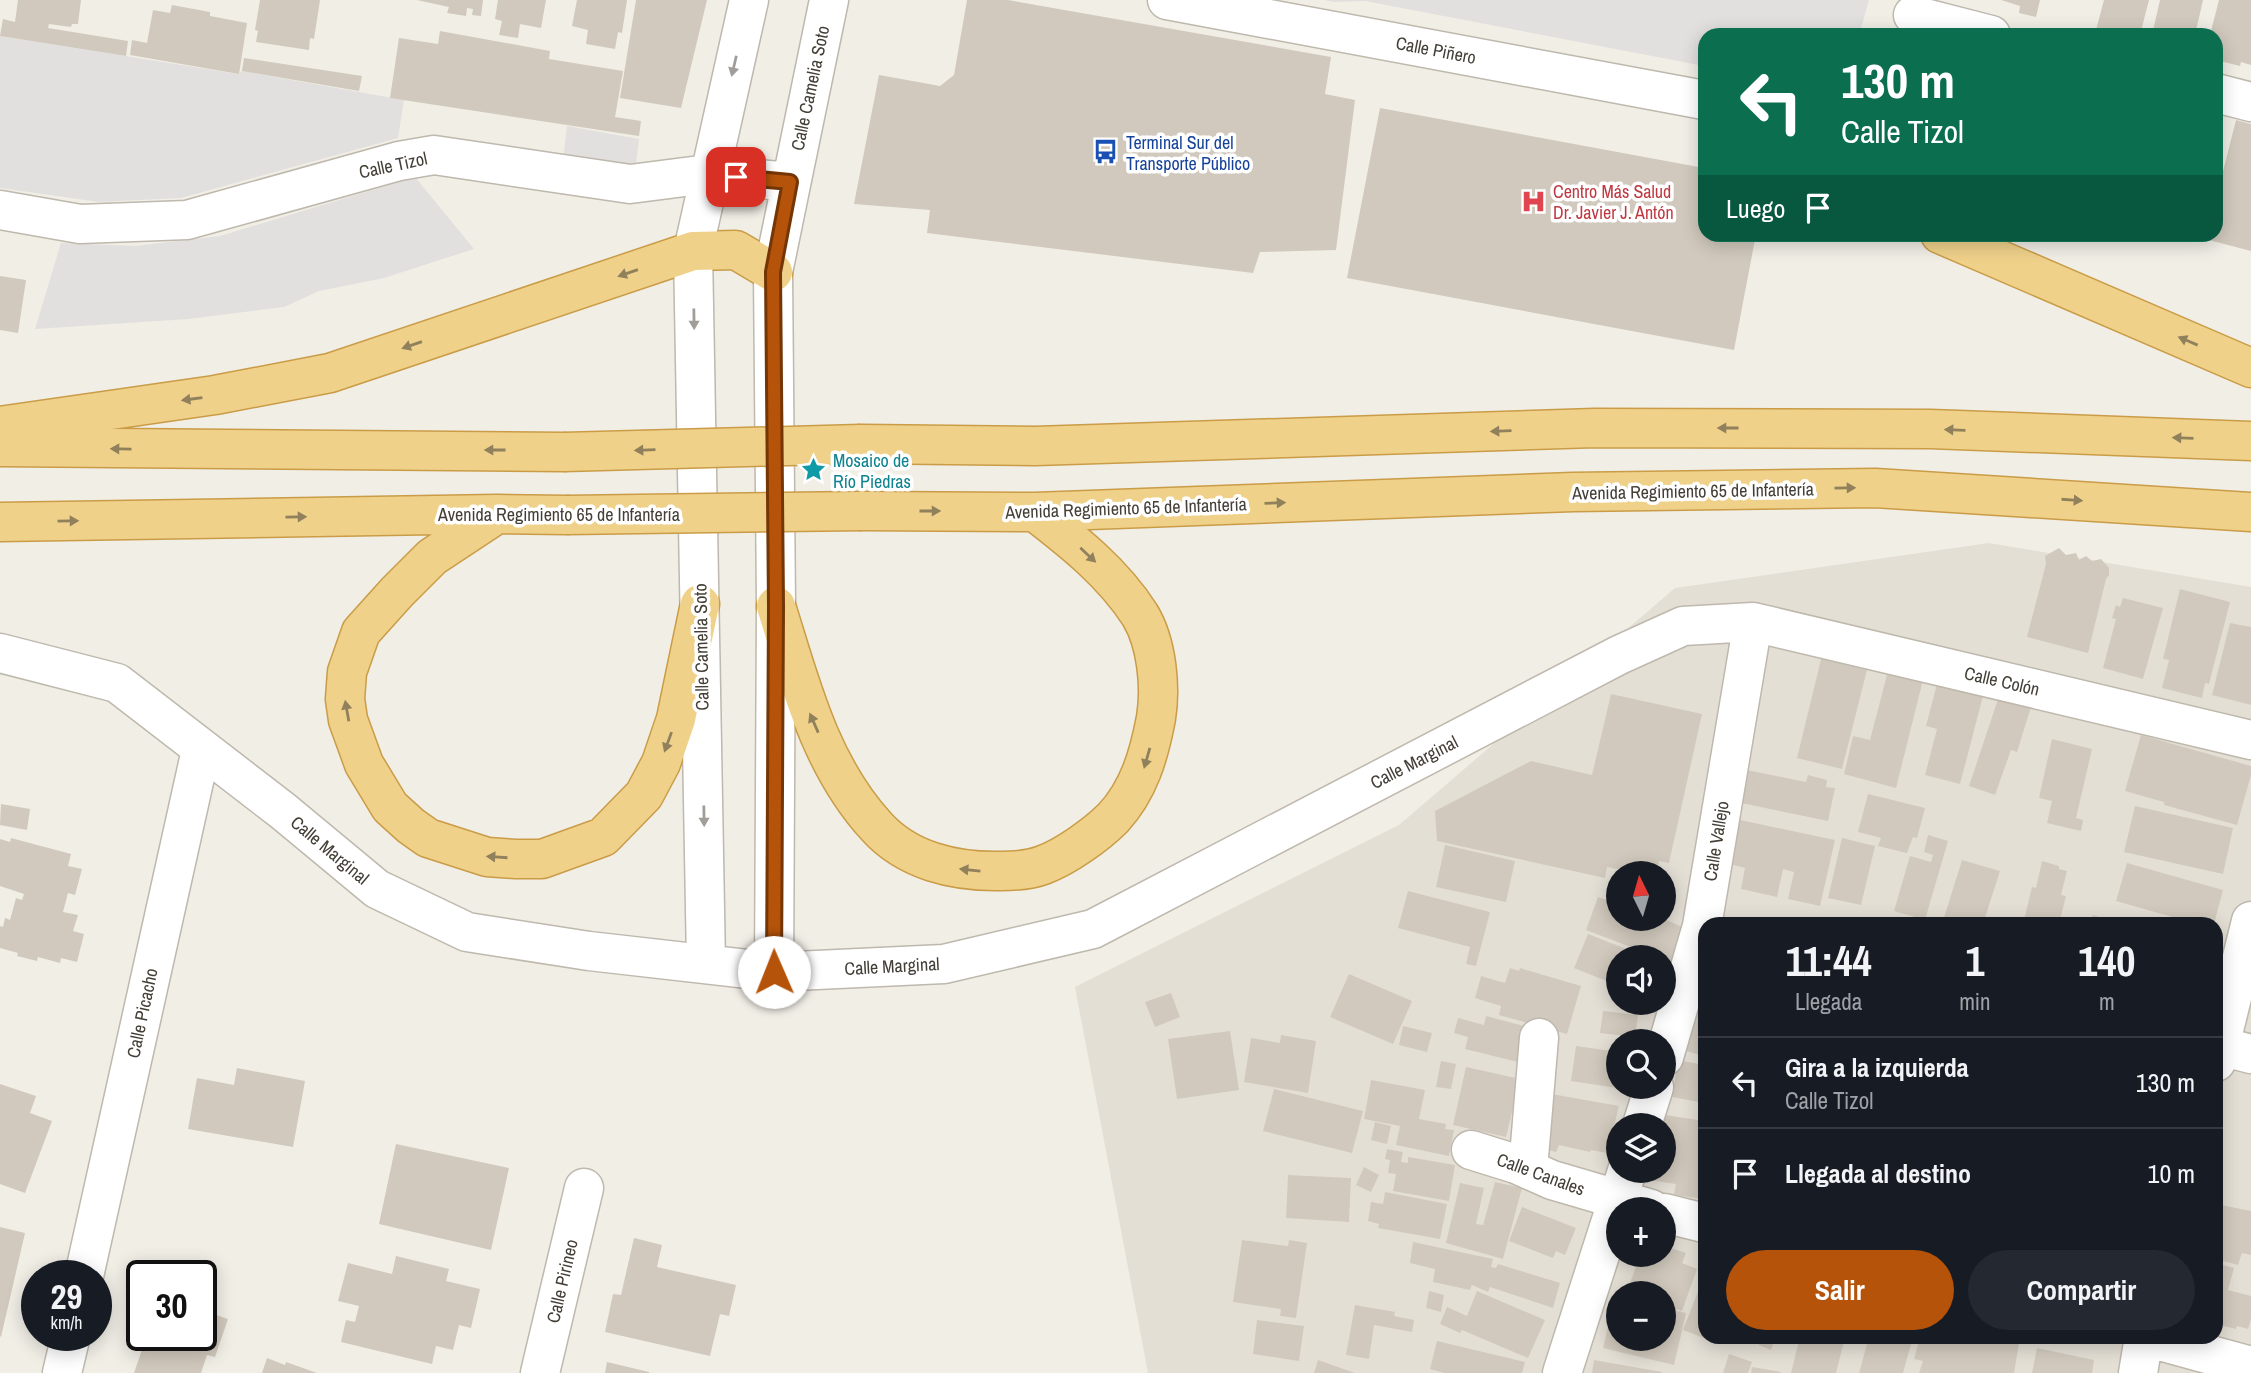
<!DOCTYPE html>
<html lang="es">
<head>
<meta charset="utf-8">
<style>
	:root { --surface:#171b24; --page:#242831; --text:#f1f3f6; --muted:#9ea1a6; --line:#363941; --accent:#b45309 }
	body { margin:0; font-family:"Archivo Narrow",sans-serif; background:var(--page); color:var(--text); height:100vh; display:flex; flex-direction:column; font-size:26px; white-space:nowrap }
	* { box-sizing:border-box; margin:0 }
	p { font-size:23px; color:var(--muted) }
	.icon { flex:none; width:38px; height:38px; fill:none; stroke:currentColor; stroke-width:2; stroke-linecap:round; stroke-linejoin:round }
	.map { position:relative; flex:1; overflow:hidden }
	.sheet { position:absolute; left:1698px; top:917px; width:525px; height:427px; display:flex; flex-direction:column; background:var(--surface); border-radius:21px; box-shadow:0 4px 18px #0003 }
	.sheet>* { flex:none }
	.guide { position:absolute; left:1698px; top:28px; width:525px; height:214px; border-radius:21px; box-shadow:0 4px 18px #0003; background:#0b6e4f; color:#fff; overflow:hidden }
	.needle { width:46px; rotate:355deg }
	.tools { position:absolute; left:1606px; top:861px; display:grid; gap:14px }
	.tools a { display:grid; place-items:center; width:70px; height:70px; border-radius:50%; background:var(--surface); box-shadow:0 4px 18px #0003; font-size:35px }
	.speed { position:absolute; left:21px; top:1260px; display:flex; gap:14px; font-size:35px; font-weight:700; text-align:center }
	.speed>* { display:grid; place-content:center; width:91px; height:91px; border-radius:50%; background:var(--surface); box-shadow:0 4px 18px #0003; line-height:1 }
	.speed small { font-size:18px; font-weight:400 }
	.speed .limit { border:4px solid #111; border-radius:10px; background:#fff; color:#111 }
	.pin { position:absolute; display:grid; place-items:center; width:60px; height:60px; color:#fff; margin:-30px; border-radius:14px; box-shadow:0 4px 10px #0006 }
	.me { position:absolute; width:77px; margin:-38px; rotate:359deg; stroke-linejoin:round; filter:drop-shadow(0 0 5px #0008) }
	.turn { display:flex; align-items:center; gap:24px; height:147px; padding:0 28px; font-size:32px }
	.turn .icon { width:91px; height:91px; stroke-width:2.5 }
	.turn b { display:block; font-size:49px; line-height:60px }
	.then { display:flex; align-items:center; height:66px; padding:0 28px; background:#0003; gap:14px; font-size:26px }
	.eta { display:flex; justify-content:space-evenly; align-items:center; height:119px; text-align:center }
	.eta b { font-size:42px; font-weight:700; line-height:49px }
	.action { display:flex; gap:14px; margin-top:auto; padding:14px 28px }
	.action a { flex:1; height:80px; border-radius:42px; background:var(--accent); color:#fff; font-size:28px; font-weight:700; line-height:80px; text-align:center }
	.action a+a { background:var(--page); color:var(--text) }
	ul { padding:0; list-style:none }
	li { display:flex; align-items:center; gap:21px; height:91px; padding:0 28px; border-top:2px solid var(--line) }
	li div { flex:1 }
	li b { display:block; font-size:26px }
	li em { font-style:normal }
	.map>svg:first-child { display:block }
	.residential { fill:#e4dfd5; fill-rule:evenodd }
	.parking { fill:#e2e0de }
	.building { fill:#d1c9bd }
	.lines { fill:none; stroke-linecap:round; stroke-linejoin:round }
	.minor-casing { stroke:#beb8ad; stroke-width:41 }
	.trunk-casing { stroke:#ca9c47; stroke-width:41 }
	.minor { stroke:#fff; stroke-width:38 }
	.trunk { stroke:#efd18a; stroke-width:38 }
	.trunk-bridge-casing { stroke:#ca9c47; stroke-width:41; stroke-linecap:butt }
	.trunk-bridge { stroke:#efd18a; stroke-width:38 }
	.oneway { fill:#a19e9a }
	.oneway2 { fill:#90805c }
	.route-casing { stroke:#753606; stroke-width:18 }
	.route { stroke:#b45309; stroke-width:12 }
	.labels { text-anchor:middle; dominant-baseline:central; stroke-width:7; stroke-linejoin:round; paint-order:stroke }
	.street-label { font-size:18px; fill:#433e36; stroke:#fff }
	.transit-label { font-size:18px; fill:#164399; stroke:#fff; text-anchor:start }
	.health-label { font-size:18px; fill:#be3a42; stroke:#fff; text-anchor:start }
	.culture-label { font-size:18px; fill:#0d838f; stroke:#fff; text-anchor:start }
</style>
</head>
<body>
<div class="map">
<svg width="2251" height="1373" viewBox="0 0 2251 1373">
	<rect width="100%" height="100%" fill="#f1eee6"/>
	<path class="residential" d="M1989 543 2251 587V1373H1148L1075 987 1399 825 1675 588ZM1619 873H1664V919H1619ZM1704 924H2216V1337H1704ZM1619 957H1664V1003H1619ZM1619 1041H1664V1087H1619ZM1619 1125H1664V1171H1619ZM1619 1209H1664V1255H1619ZM1619 1293H1664V1339H1619Z"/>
	<path class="parking" d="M1324 0H1869L1859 35H1704V66L1365 1 1334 2Z
		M0 36 238 74 242 71 404 100 398 138 181 198 99 202 0 188Z
		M567 126 639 139 636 163 625 164 563 160Z
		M415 177 474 249 384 278 319 291 284 307 189 319 35 329 61 243 135 246 220 236Z"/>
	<path class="building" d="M18 0H81L78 24H72L71 27 49 24 48 28 128 41 126 56 0 36 3 19 15 22Z
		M260 0H320L314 39 310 38 309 50 256 42 258 31 255 30Z
		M417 0H483L481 16 472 15 473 9 467 8 466 16 447 13 449 7Z
		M498 0H546L541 28 520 24 518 38 499 35 502 21 495 19Z
		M577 0H627L622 33 618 32 615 49 586 44 588 30 572 26Z
		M636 0H707L681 108 620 98Z
		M967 0H1008L1331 57 1325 94 1355 100 1336 250 1260 252 1253 273 927 233 930 210 854 204 879 75 940 86 954 75Z
		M2001 0H2040L2036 17 2019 13 2020 6Z
		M2104 0H2149L2140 35H2114L2096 30Z
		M2160 0H2203L2195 35H2152Z
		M2219 0H2251V65L2241 62 2240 66 2216 60V35H2210Z
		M172 5 210 12V16L247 23 239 74 130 55 132 40 147 43 153 10 170 13Z
		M440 31 550 51 549 59 623 71 615 117 641 121 639 136 390 98 399 38 438 44Z
		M244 58 362 76 359 91 242 71Z
		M1380 108 1704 168V234H1756L1734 350 1347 278Z
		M2236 120 2251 124V251L2205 239 2206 234H2216V199Z
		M2216 137 2223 139 2216 161Z
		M2180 234H2203L2201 241Z
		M0 276 26 280 18 333 0 330Z
		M2059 548 2066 555 2076 553 2079 560 2086 556 2092 561 2101 559 2109 568V575L2106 579 2088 653 2027 637 2046 564 2045 556Z
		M2180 589 2230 602 2209 684 2205 683 2202 698 2162 688 2169 660 2163 659Z
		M2123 598 2163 608 2143 679 2103 668 2116 619 2112 618 2116 605 2120 607Z
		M2230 623 2251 627V705L2212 695Z
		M1823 651 1868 666 1842 769 1797 758Z
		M1888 671 1923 680 1896 788 1844 774 1853 736 1870 740Z
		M1937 684 1983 696 1960 784 1925 775 1937 729 1926 726Z
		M2000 693 2032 704 2017 752 2011 750 1995 795 1969 786Z
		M1611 694 1702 714 1669 863 1659 861 1657 873H1638L1607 867 1605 878 1437 841 1435 811 1531 761 1592 775Z
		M2141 735 2251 766V775L2237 825 2164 805V802L2125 791Z
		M2052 739 2092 749 2076 818 2083 820 2081 831 2047 823 2052 801 2039 798Z
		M1747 770 1806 782 1808 775 1827 780 1826 787 1835 788 1828 821 1741 803Z
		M1868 794 1925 808 1917 838 1913 837 1907 853 1878 846 1881 838 1858 832Z
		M1 804 30 809 27 830 0 825Z
		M2135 806 2233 828 2223 874 2124 852Z
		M1726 817 1835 840 1820 906 1788 899 1794 872 1783 869 1777 897 1741 889 1745 868 1722 862Z
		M1928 835 1948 841 1925 920 1894 911 1910 856 1931 862 1933 855 1924 852Z
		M11 838 71 854 68 866 82 869 75 895 68 893 63 912 78 915 73 931 84 934 77 962 61 958 60 963 38 957 37 961 17 956 18 953 0 948V926L3 927 5 918 10 920 16 898 22 900 24 894 0 886V839L10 842Z
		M1842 838 1875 846 1861 905 1828 898Z
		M1445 845 1515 861 1506 902 1436 887Z
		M1962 860 2000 871 1983 924H1942Z
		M2042 861 2059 866V869L2067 871 2061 895 2066 896 2059 924H2023L2032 887 2036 888Z
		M2127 863 2223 890 2214 924H2174L2176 918 2116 901Z
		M1408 891 1490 912 1476 966 1466 964 1470 947 1398 928Z
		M1598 897 1619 904V919H1664L1685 928 1676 964 1664 960V957H1657L1586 930Z
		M2093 915 2119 923V924H2090Z
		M1588 934 1647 957H1619V986L1574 968Z
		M1510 968 1519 971 1520 968 1581 986 1567 1034 1499 1015 1501 1006 1475 998 1481 976 1505 983Z
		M1349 974 1412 1001 1393 1044 1330 1017Z
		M1171 993 1180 1017 1155 1027 1145 1002Z
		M1696 1010 1704 1012V1056L1686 1051Z
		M1603 1011 1638 1015 1635 1037 1600 1033Z
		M1486 1016 1535 1029 1526 1064 1465 1049 1468 1037 1454 1033 1458 1018 1484 1025Z
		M1403 1026 1432 1033 1427 1052 1399 1045Z
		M1230 1031 1239 1090 1177 1099 1168 1039Z
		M1281 1035 1316 1041 1308 1093 1244 1082 1251 1038 1280 1043Z
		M1576 1046 1619 1052 1617 1088 1571 1081Z
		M1678 1060 1704 1065V1103L1672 1097Z
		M1441 1061 1456 1064 1451 1089 1436 1087Z
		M1466 1067 1520 1079 1506 1137 1453 1125Z
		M237 1068 305 1081 293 1147 188 1129 197 1078 234 1085Z
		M1371 1080 1425 1090 1419 1119 1446 1124 1445 1129 1454 1130 1449 1156 1396 1145 1400 1126 1364 1119Z
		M0 1084 36 1096 30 1113 52 1121 25 1193 0 1184Z
		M1274 1089 1363 1111 1352 1153 1263 1131Z
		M1546 1093 1619 1106 1607 1153 1591 1150 1590 1152 1559 1145 1556 1152 1545 1149Z
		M1659 1114 1704 1121V1199L1674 1195 1676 1184 1643 1179 1644 1171H1664V1125H1658Z
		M1375 1122 1391 1126 1387 1144 1371 1140Z
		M396 1144 509 1168 491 1250 379 1224Z
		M1387 1149 1403 1152 1401 1162 1408 1163V1157L1455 1165 1449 1201 1393 1191 1396 1174 1388 1173 1390 1160 1385 1159Z
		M1364 1167 1379 1175 1371 1192 1356 1185Z
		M1288 1175 1351 1178 1349 1222 1286 1218Z
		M1495 1182 1522 1188 1503 1259 1446 1243 1460 1183 1484 1188 1476 1224 1483 1225Z
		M1385 1192 1447 1204 1440 1239 1378 1228 1379 1224 1368 1221 1371 1202 1383 1204Z
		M2216 1204 2251 1211V1255L2242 1253 2238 1265 2216 1259Z
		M1522 1207 1576 1228 1565 1255 1556 1251 1553 1258 1509 1241Z
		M0 1227 25 1233 1 1337 0 1336Z
		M634 1238 662 1245 657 1267 736 1285 729 1316 720 1314 710 1356 605 1332 613 1294 621 1295Z
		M1242 1240 1288 1246 1289 1240 1307 1243 1296 1318 1280 1316 1281 1309 1233 1302Z
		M1413 1242 1493 1259 1491 1267 1496 1268 1498 1264 1560 1283 1553 1308 1490 1287 1488 1292 1472 1285 1470 1290 1433 1282 1435 1269 1410 1263Z
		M1664 1246 1686 1253 1682 1263 1697 1269 1682 1311 1664 1305V1293H1641L1628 1289 1640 1255H1664Z
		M396 1256 449 1269 446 1281 480 1289 471 1328 459 1325 453 1350 436 1346 432 1364 341 1342 346 1320 355 1322 359 1306 338 1301 348 1263 392 1274Z
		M2216 1263 2234 1268 2228 1290 2251 1296V1319L2248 1329 2237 1326 2236 1329 2216 1324Z
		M1704 1276V1338L1683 1330Z
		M1429 1291 1444 1295 1441 1312 1426 1308Z
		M1477 1291 1545 1320 1528 1358 1462 1330 1460 1333 1440 1324 1447 1307 1467 1316Z
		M1615 1297 1619 1298V1339H1664V1308L1686 1313 1674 1365 1603 1348Z
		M1355 1305 1395 1312 1394 1316 1414 1320 1412 1332 1374 1325 1369 1359 1346 1355Z
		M201 1310 228 1319 215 1357 207 1355 201 1373H134L147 1335H201Z
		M1257 1320 1304 1326 1299 1361 1253 1354Z
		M1761 1337H1775L1771 1350 1759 1345Z
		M1800 1337H1845L1836 1373H1791Z
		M1869 1337H1913L1903 1373H1859Z
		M1920 1337H2020L2014 1373H1919L1923 1361 1914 1359Z
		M1437 1341 1525 1362 1522 1373H1444L1430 1369Z
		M2037 1348 2094 1360 2092 1373H2032Z
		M1729 1354 1752 1362 1748 1373H1723Z
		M267 1358 285 1365 286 1362 317 1373H262Z
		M1318 1360 1355 1373H1314Z
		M1594 1360 1662 1372V1373H1592Z
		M607 1362 649 1372V1373H605Z
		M1752 1367 1781 1372V1373H1751Z"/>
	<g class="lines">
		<defs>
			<path id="minor" d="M1167 0 1704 100
				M1913 15 1991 35
				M2216 93 2251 102
				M0 210 80 224 187 220 399 161 434 155 630 184 708 174 790 182
				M0 653 117 683 283 811 377 889 467 932 589 951 774 972 944 964 1093 929 1619 655 1683 626 1753 622 2251 740
				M706 964 693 251 749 0
				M774 972 776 606 773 272 829 0
				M2216 1045 2251 1054
				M1664 1057 1702 926 1753 622
				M2216 1062 2251 921
				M1642 1125 1654 1087
				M1471 1150 1516 1164 1552 1180 1651 1209
				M1528 1169 1539 1038
				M1664 1213 1704 1223
				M84 1276 201 750
				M2145 1337 2251 1366
				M62 1373 71 1335
				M540 1373 584 1188
				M1562 1373 1627 1171
				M2138 1373 2144 1337"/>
			<path id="trunk" d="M1940 234 2251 368
				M0 426 215 395 330 373 693 251 736 250 773 272
				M861 444 1035 446 1595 428 1930 429 2251 441
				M0 447 564 452
				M862 511 1035 512 1573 492 1875 488 2251 512
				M497 514 432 557 397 592 361 632 347 672 345 699 348 720 364 764 390 807 411 826 428 838 487 857 516 859H542L603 837 644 795 661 763 676 719 700 604
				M0 522 497 514 567 515
				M776 606C800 683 820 765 876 826 907 861 955 872 1001 871 1014 871 1030 870 1043 865 1065 857 1096 835 1113 818 1139 790 1149 755 1156 718 1161 687 1157 643 1140 615 1113 573 1074 542 1035 512"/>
		</defs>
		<use href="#minor" class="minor-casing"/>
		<use href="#trunk" class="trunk-casing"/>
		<use href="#minor" class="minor"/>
		<use href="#trunk" class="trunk"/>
		<defs>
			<path id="trunk-bridge" d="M564 452 861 444
				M567 515 862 511"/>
		</defs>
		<use href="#trunk-bridge" class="trunk-bridge-casing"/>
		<use href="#trunk-bridge" class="trunk-bridge"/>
	</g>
	<defs><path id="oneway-solid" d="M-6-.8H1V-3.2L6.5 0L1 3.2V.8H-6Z" transform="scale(1.75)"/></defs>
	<g class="oneway">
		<use href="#oneway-solid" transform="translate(734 66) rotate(103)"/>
		<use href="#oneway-solid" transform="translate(694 319) rotate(89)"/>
		<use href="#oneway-solid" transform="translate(704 816) rotate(89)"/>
	</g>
	<g class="oneway2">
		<use href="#oneway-solid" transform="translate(628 273) rotate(161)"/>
		<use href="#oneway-solid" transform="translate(2188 341) rotate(-157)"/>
		<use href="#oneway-solid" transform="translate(412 345) rotate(161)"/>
		<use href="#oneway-solid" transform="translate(192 399) rotate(172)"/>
		<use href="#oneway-solid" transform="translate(1728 428) rotate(-180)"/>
		<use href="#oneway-solid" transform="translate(1955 430) rotate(-178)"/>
		<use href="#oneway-solid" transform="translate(1501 431) rotate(178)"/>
		<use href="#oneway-solid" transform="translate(2183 438) rotate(-178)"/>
		<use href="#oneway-solid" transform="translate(121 449) rotate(-179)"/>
		<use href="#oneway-solid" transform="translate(495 450) rotate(180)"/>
		<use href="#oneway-solid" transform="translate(645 450) rotate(178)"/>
		<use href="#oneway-solid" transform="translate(1845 488) rotate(-1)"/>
		<use href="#oneway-solid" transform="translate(2072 500) rotate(4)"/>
		<use href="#oneway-solid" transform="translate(1275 503) rotate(-2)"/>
		<use href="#oneway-solid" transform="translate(930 511)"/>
		<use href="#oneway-solid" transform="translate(296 517) rotate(-1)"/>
		<use href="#oneway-solid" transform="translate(68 521) rotate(-1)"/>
		<use href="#oneway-solid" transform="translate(1088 555) rotate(43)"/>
		<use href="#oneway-solid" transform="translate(347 711) rotate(-100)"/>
		<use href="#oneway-solid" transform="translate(814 723) rotate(-114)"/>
		<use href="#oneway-solid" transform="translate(668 742) rotate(110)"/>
		<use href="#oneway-solid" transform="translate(1147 758) rotate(106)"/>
		<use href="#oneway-solid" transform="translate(497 857) rotate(-176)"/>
		<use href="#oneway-solid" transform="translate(970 870) rotate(-174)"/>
	</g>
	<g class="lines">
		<defs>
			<path id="route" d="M736 177 790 182 773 272 776 606 774 972"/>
		</defs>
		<use href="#route" class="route-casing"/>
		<use href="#route" class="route"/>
	</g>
	<defs>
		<symbol id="bus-bare" viewBox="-9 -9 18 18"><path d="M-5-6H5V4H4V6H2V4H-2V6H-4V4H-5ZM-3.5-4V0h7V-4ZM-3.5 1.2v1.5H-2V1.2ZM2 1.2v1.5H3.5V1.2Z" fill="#1a4fb4" stroke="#fff" stroke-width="2.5" paint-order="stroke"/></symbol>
		<symbol id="hospital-bare" viewBox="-9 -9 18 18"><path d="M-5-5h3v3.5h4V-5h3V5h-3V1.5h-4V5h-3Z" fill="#e0444e" stroke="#fff" stroke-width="2.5" paint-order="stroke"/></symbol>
		<symbol id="sight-bare" viewBox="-9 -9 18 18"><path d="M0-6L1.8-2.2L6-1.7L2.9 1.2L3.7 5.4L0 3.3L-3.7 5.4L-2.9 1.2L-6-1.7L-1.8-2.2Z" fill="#0f9aa8" stroke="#fff" stroke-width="2.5" paint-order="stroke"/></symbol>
	</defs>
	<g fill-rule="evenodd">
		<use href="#bus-bare" x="1088" y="134" width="35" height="35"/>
		<use href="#hospital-bare" x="1516" y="184" width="35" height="35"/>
		<use href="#sight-bare" x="796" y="452" width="35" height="35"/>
	</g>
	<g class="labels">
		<g class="street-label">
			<text transform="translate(1436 50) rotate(11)">Calle Piñero</text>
			<text transform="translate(810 88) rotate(-78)">Calle Camelia Soto</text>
			<text transform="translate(393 165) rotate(-12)">Calle Tizol</text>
			<text transform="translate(1693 491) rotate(-1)">Avenida Regimiento 65 de Infantería</text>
			<text transform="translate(1126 508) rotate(-2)">Avenida Regimiento 65 de Infantería</text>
			<text x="559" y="514">Avenida Regimiento 65 de Infantería</text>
			<text transform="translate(701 647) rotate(-91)">Calle Camelia Soto</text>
			<text transform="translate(2002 681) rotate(13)">Calle Colón</text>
			<text transform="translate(1414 762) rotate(-27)">Calle Marginal</text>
			<text transform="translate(1716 841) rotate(-81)">Calle Vallejo</text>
			<text transform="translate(330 850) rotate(40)">Calle Marginal</text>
			<text transform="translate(892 966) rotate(-3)">Calle Marginal</text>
			<text transform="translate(142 1013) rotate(-78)">Calle Picacho</text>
			<text transform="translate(1541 1174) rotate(20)">Calle Canales</text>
			<text transform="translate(562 1281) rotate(-77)">Calle Pirineo</text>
		</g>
		<g class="transit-label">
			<text x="1126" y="142">Terminal Sur del<tspan x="1126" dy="21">Transporte Público</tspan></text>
		</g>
		<g class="health-label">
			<text x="1553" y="191">Centro Más Salud<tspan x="1553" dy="21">Dr. Javier J. Antón</tspan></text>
		</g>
		<g class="culture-label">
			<text x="833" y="460">Mosaico de<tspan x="833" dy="21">Río Piedras</tspan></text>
		</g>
	</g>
</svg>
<div class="tools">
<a><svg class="needle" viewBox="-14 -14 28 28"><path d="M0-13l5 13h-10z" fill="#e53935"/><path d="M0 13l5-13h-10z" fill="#9ea1a6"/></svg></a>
<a><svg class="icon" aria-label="sound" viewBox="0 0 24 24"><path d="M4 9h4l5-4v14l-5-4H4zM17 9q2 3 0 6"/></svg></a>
<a><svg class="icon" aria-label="search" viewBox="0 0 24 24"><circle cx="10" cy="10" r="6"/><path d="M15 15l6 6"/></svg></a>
<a><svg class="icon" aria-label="layers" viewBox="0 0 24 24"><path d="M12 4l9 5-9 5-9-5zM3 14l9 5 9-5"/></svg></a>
<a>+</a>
<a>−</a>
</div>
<div class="speed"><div>29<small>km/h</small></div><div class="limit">30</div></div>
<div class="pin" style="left:736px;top:177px;background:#d93025"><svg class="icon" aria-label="arrive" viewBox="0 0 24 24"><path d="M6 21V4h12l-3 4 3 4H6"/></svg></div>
<svg class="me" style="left:774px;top:972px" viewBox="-20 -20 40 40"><circle r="19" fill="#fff"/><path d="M0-13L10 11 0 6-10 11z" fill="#b45309"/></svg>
<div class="guide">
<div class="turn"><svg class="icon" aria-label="left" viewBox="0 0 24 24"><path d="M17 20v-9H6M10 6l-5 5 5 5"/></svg><div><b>130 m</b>Calle Tizol</div></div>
<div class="then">Luego<svg class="icon" aria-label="arrive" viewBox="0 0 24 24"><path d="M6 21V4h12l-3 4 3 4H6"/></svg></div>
</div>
<section class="sheet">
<div class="eta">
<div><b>11:44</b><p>Llegada</p></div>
<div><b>1</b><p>min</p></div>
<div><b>140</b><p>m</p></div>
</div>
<ul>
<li><svg class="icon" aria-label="left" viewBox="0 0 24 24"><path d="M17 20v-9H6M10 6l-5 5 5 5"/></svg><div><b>Gira a la izquierda</b><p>Calle Tizol</p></div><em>130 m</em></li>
<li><svg class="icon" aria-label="arrive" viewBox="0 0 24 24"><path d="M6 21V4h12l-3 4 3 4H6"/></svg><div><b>Llegada al destino</b></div><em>10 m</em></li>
</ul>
<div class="action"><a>Salir</a><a>Compartir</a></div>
</section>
</div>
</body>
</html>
